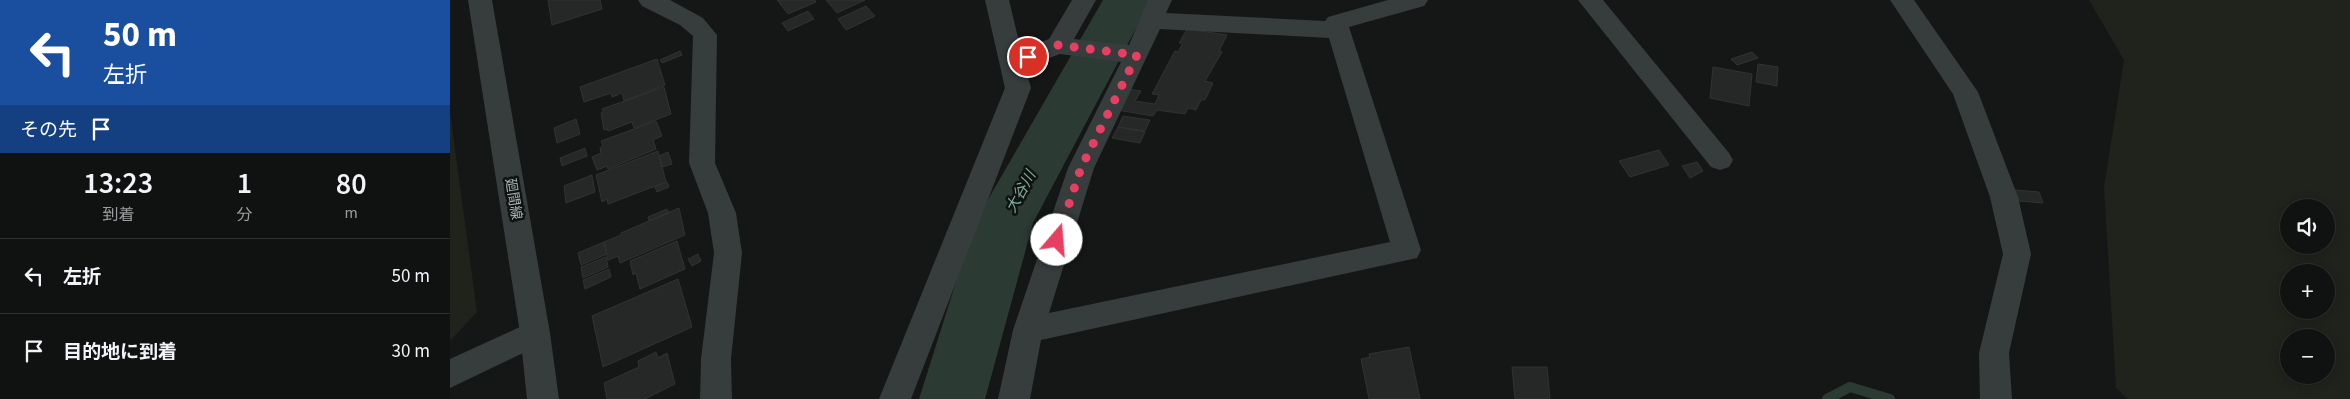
<!DOCTYPE html>
<html lang="ja">
<head>
<meta charset="utf-8">
<style>
	:root { --surface:#101111; --page:#1e1f1f; --text:#f1f3f6; --muted:#9c9d9f; --line:#303131 }
	body { margin:0; font-family:"Source Sans 3","Noto Sans JP",sans-serif; background:var(--page); color:var(--text); height:100vh; display:flex; flex-direction:column; font-size:19px; white-space:nowrap }
	* { box-sizing:border-box; margin:0 }
	p { font-size:16px; color:var(--muted) }
	.icon { flex:none; width:28px; height:28px; fill:none; stroke:currentColor; stroke-width:2; stroke-linecap:round; stroke-linejoin:round }
	.map { position:relative; flex:1; overflow:hidden }
	.panel { display:flex; flex-direction:column; background:var(--surface); width:450px }
	.panel>* { flex:none }
	.guide { background:#1a4fa0; color:#fff; overflow:hidden }
	.controls { position:absolute; left:1830px; top:199px; display:grid; gap:10px }
	.controls a { display:grid; place-items:center; width:55px; height:55px; border-radius:50%; background:var(--surface); box-shadow:0 2px 12px #0003,0 0 0 1px var(--line); font-size:25px }
	.pin { position:absolute; display:grid; place-items:center; width:42px; height:42px; color:#fff; margin:-21px; border:2px solid #fff; border-radius:50%; box-shadow:0 1px 5px #0007 }
	.me { position:absolute; width:55px; margin:-28px; rotate:18deg; stroke-linejoin:round; filter:drop-shadow(0 0 4px #0008) }
	.turn { display:flex; align-items:center; gap:18px; height:105px; padding:0 20px; font-size:22px }
	.turn .icon { width:65px; height:65px; stroke-width:2.5 }
	.turn b { display:block; font-size:35px; line-height:42px }
	.then { display:flex; align-items:center; height:48px; padding:0 20px; background:#0003; gap:10px; font-size:19px }
	.eta { display:flex; justify-content:space-evenly; align-items:center; height:85px; text-align:center }
	.eta b { font-size:30px; font-weight:600; line-height:35px }
	ul { padding:0; list-style:none }
	li { display:flex; align-items:center; gap:15px; height:75px; padding:0 20px; border-top:1px solid var(--line) }
	li div { flex:1 }
	li b { display:block; font-size:19px }
	li em { font-style:normal }
	main { display:flex; flex:1; min-height:0 }
	.map>svg:first-child { display:block }
	.green { fill:#20221c; fill-rule:evenodd }
	.lines { fill:none; stroke-linecap:round; stroke-linejoin:round }
	.stream { stroke:#2c3a34; stroke-width:10 }
	.river { fill:#2c3a34; fill-rule:evenodd }
	.building { fill:#262828; stroke:#303333 }
	.minor { fill:#373c3c; fill-rule:evenodd }
	.tertiary { fill:#373c3c; fill-rule:evenodd }
	.route { stroke:#e63f62; stroke-width:9; stroke-dasharray:0 16.2 }
	.labels { text-anchor:middle; dominant-baseline:central; stroke-width:5; stroke-linejoin:round; paint-order:stroke }
	.street-label { font-size:14px; fill:#a8b6b4; stroke:#101212 }
	.water-label { font-size:15px; font-style:italic; fill:#81af9d; stroke:#101212 }
</style>
</head>
<body>
<main>
<section class="panel">
<div class="guide">
<div class="turn"><svg class="icon" aria-label="left" viewBox="0 0 24 24"><path d="M17 20v-9H6M10 6l-5 5 5 5"/></svg><div><b>50 m</b>左折</div></div>
<div class="then">その先<svg class="icon" aria-label="arrive" viewBox="0 0 24 24"><path d="M6 21V4h12l-3 4 3 4H6"/></svg></div>
</div>
<div class="eta">
<div><b>13:23</b><p>到着</p></div>
<div><b>1</b><p>分</p></div>
<div><b>80</b><p>m</p></div>
</div>
<ul>
<li><svg class="icon" aria-label="left" viewBox="0 0 24 24"><path d="M17 20v-9H6M10 6l-5 5 5 5"/></svg><div><b>左折</b></div><em>50 m</em></li>
<li><svg class="icon" aria-label="arrive" viewBox="0 0 24 24"><path d="M6 21V4h12l-3 4 3 4H6"/></svg><div><b>目的地に到着</b></div><em>30 m</em></li>
</ul>
</section>
<div class="map">
<svg width="1900" height="399" viewBox="0 0 1900 399">
	<rect width="100%" height="100%" fill="#151717"/>
	<path class="green" d="M1639 0H1900V399H1678L1666 388 1654 187 1674 60ZM1839 208H1876V245H1839ZM1839 272H1876V310H1839ZM1839 338H1876V375H1839Z
		M0 112 27 312 0 341Z"/>
	<g class="lines">
		<path class="stream" d="M1377 399 1400 387 1440 399"/>
		<path class="river" d="M653 0H701L583 223 535 399H469L525 222Z"/>
	</g>
	<path class="building" d="M98 0H150L152 9 102 25Z
		M327 0H365L366 2 338 14Z
		M376 0H415L387 13Z
		M416 6 425 16 396 30 388 19Z
		M358 11 364 19 338 31 332 23Z
		M737 29 777 35 769 51 772 52 755 81 763 83 755 100H751L746 110 738 108 735 114 707 110 703 116 667 110 678 89 691 91 685 101 705 104 709 95 702 94 725 51 728 52 733 43H729Z
		M230 51 232 55 212 63 210 60Z
		M1302 52 1308 58 1287 65 1281 59Z
		M207 59 215 85 174 101 172 93 162 97 161 93 134 102 130 87Z
		M1308 64 1328 67 1327 86 1306 82Z
		M1263 67 1302 74 1299 106 1260 98Z
		M214 87 221 114 184 128 182 122 158 131 157 129 154 130 151 113 153 112 152 109Z
		M673 116 700 120 695 131 668 127Z
		M126 119 130 134 107 143 104 128Z
		M206 121 212 136 203 140 206 149 158 169 157 166 147 170 142 157 151 153 150 148 153 146 151 141Z
		M668 127 695 132 690 143 662 138Z
		M135 148 137 156 112 166 110 158Z
		M1209 150 1219 165 1180 177 1169 161Z
		M208 151 216 182 158 204 157 199 152 202 146 175Z
		M218 152 222 164 212 167 209 156Z
		M1247 162 1253 171 1240 178 1232 166Z
		M142 175 145 192 116 203 114 186Z
		M217 182 219 187 207 192 205 187Z
		M1565 190 1589 192 1593 203 1569 201Z
		M229 208 235 235 170 263 168 256 158 260 154 242 171 235V233Z
		M217 209 219 213 199 221 198 217Z
		M227 241 235 269 190 289 186 273 183 275 180 261Z
		M154 242 157 254 131 265 128 253Z
		M248 254 251 261 242 266 238 259Z
		M156 257 158 267 133 278 131 267Z
		M159 269 161 277 135 289 133 280Z
		M228 279 242 327 153 367 142 316Z
		M959 347 970 399H919L911 359 920 357 919 354Z
		M206 352 208 358 217 353 225 384 195 399H157L154 383 189 367 188 361Z
		M1062 367H1097L1100 399H1065Z"/>
	<g class="lines">
		<path class="minor" d="M188 0H220L253 18 267 35 265 163 286 213 292 253 281 359 282 399H250L251 359 264 253 258 213 239 163 243 36 230 25 192 6Z
			M535 0H559L571 50 599 39 622 0H646L624 39 679 45 698 0H722L716 13 875 21 878 17 938 0H978L974 6 899 27 971 250 967 258 591 340 580 399H548L563 330 618 168 671 62 610 54 575 67 581 88 461 399H429L555 88ZM710 29 879 38 940 242 599 313 644 168Z
			M1128 0H1153L1279 153 1283 160 1279 167 1270 170 1261 167Z
			M1440 0H1464L1528 92 1568 197 1581 254 1559 353 1562 399H1530L1529 353 1553 254 1540 197 1503 94Z
			M85 320 96 324 100 333 96 342 0 388V359Z"/>
		<path class="tertiary" d="M18 0H42L100 333 109 399H77L70 333Z"/>
	</g>
	<g class="lines">
		<path class="route" d="M578 57 608 45 687 55 631 168 607 240"/>
	</g>
	<g class="labels">
		<g class="street-label">
			<text transform="translate(63 199) rotate(81)">廻間線</text>
		</g>
		<g class="water-label">
			<text transform="translate(571 192) rotate(-61)">大谷川</text>
		</g>
	</g>
</svg>
<div class="controls">
<a><svg class="icon" aria-label="sound" viewBox="0 0 24 24"><path d="M4 9h4l5-4v14l-5-4H4zM17 9q2 3 0 6"/></svg></a>
<a>+</a>
<a>−</a>
</div>
<div class="pin" style="left:578px;top:57px;background:#d93025"><svg class="icon" aria-label="arrive" viewBox="0 0 24 24"><path d="M6 21V4h12l-3 4 3 4H6"/></svg></div>
<svg class="me" style="left:607px;top:240px" viewBox="-20 -20 40 40"><circle r="19" fill="#fff"/><path d="M0-13L10 11 0 6-10 11z" fill="#e63f62"/></svg>
</div>
</main>
</body>
</html>
